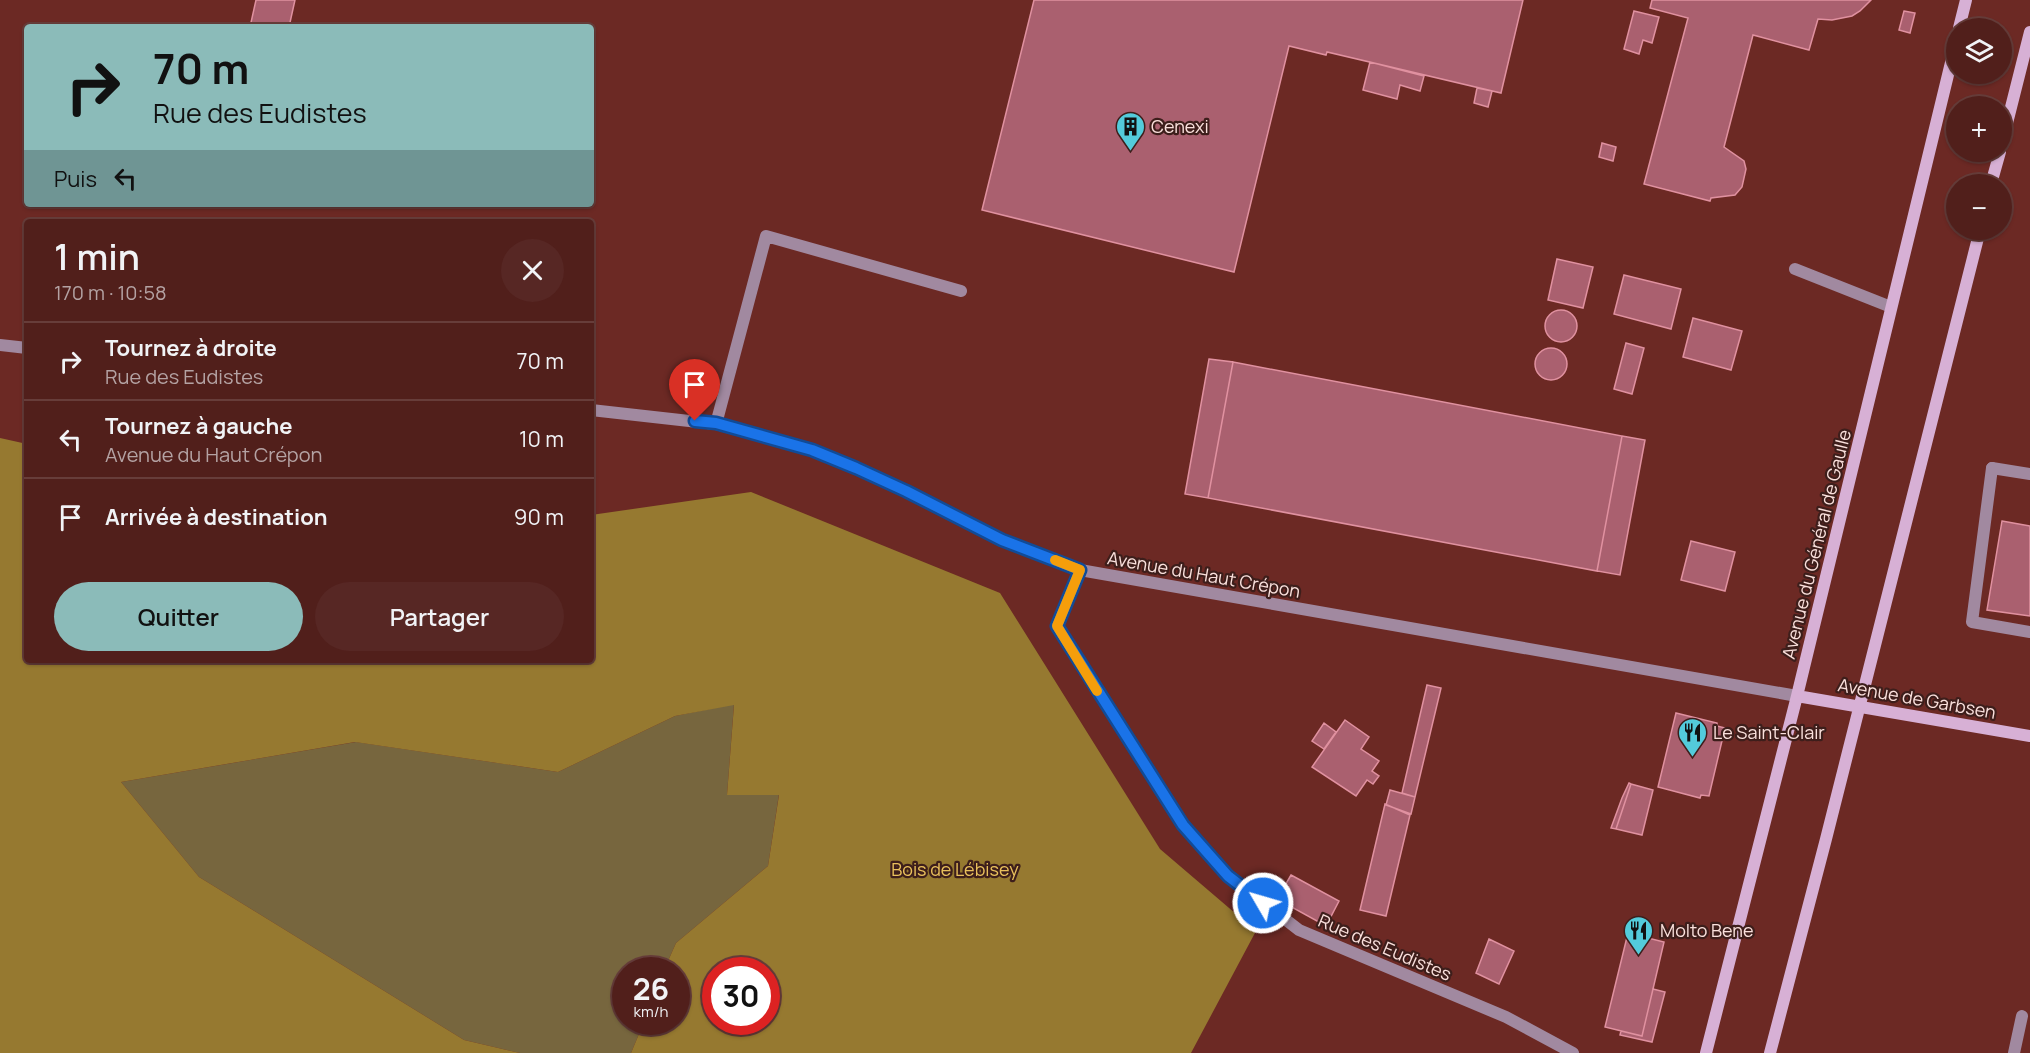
<!DOCTYPE html>
<html lang="fr">
<head>
<meta charset="utf-8">
<style>
	:root { --surface:#511f1b; --page:#572724; --text:#f1f3f6; --muted:#b4a2a3; --line:#673d3a; --accent:#8bbbb9 }
	body { margin:0; font-family:Manrope,sans-serif; background:var(--page); color:var(--text); height:100vh; display:flex; flex-direction:column; font-size:22px; white-space:nowrap }
	* { box-sizing:border-box; margin:0 }
	p { font-size:20px; color:var(--muted) }
	.icon { flex:none; width:33px; height:33px; fill:none; stroke:currentColor; stroke-width:2; stroke-linecap:round; stroke-linejoin:round }
	.map { position:relative; flex:1; overflow:hidden }
	.sheet { position:absolute; left:24px; top:219px; width:570px; height:444px; display:flex; flex-direction:column; background:var(--surface); border-radius:6px; box-shadow:0 2px 4px #0004,0 0 0 2px var(--line) }
	.sheet>* { flex:none }
	.hud { position:absolute; left:24px; top:24px; width:570px; height:183px; border-radius:6px; box-shadow:0 2px 4px #0004,0 0 0 2px var(--line); background:#8bbbb9; color:#111; overflow:hidden }
	.controls { position:absolute; left:1946px; top:18px; display:grid; gap:12px }
	.controls a { display:grid; place-items:center; width:66px; height:66px; border-radius:50%; background:var(--surface); box-shadow:0 2px 4px #0004,0 0 0 2px var(--line); font-size:30px }
	.speed { position:absolute; left:612px; top:957px; display:flex; gap:12px; font-size:30px; font-weight:700; text-align:center }
	.speed>* { display:grid; place-content:center; width:78px; height:78px; border-radius:50%; background:var(--surface); box-shadow:0 2px 4px #0004,0 0 0 2px var(--line); line-height:1 }
	.speed small { font-size:15px; font-weight:400 }
	.speed .limit { border:9px solid #d22; background:#fff; color:#111 }
	.pin { position:absolute; display:grid; place-items:center; width:51px; height:51px; color:#fff; margin:-62px -26px; border-radius:50% 50% 50% 0; rotate:-45deg; box-shadow:0 0 6px #0007 }
	.pin .icon { rotate:45deg }
	.me { position:absolute; width:66px; margin:-33px; rotate:308deg; stroke-linejoin:round; filter:drop-shadow(0 0 4px #0008) }
	.turn { display:flex; align-items:center; gap:21px; height:126px; padding:0 30px; font-size:27px }
	.turn .icon { width:78px; height:78px; stroke-width:2.5 }
	.turn b { display:block; font-size:42px; line-height:51px }
	.then { display:flex; align-items:center; height:57px; padding:0 30px; background:#0003; gap:12px; font-size:22px }
	.round { display:grid; place-items:center; flex:none; width:63px; height:63px; border-radius:32px; background:var(--page) }
	.headline { display:flex; align-items:center; justify-content:space-between; height:102px; padding:0 30px }
	h1 { font-size:36px; font-weight:600; line-height:45px }
	.primary-button { display:flex; gap:12px; margin-top:auto; padding:12px 30px }
	.primary-button a { flex:1; height:69px; border-radius:36px; background:var(--accent); color:#111; font-size:24px; font-weight:600; line-height:69px; text-align:center }
	.primary-button a+a { background:var(--page); color:var(--text) }
	ul { padding:0; list-style:none }
	li { display:flex; align-items:center; gap:18px; height:78px; padding:0 30px; border-top:2px solid var(--line) }
	li div { flex:1 }
	li b { display:block; font-size:22px }
	li em { font-style:normal }
	.map>svg:first-child { display:block }
	.green { fill:#77663e }
	.forest { fill:#967930; fill-rule:evenodd }
	.building { fill:#aa606f; stroke:#e091a0; stroke-width:1.5 }
	.lines { fill:none; stroke-linecap:round; stroke-linejoin:round }
	.service { stroke:#a189a0; stroke-width:12 }
	.minor { stroke:#a189a0; stroke-width:12 }
	.tertiary { stroke:#a189a0; stroke-width:12 }
	.secondary { stroke:#d7b0d5; stroke-width:12 }
	.route-casing { stroke:#114b97; stroke-width:15 }
	.route { stroke:#1a73e8; stroke-width:10 }
	.slow { stroke:#f59e0b; stroke-width:10 }
	.labels { text-anchor:middle; dominant-baseline:central; stroke-width:4.5; stroke-linejoin:round; paint-order:stroke }
	.poi-label { font-size:18px; fill:#fae0dc; stroke:#3d1e1b; text-anchor:start }
	.street-label { font-size:18px; fill:#fae0dc; stroke:#3d1e1b }
	.park-label { font-size:18px; fill:#e9c05c; stroke:#3d1e1b }
</style>
</head>
<body>
<div class="map">
<svg width="2030" height="1053" viewBox="0 0 2030 1053">
	<rect width="100%" height="100%" fill="#6c2924"/>
	<path class="green" d="M734 704 727 795 779 794 768 866 676 943 664 970H626V1022H644L631 1053H520L464 1040 199 877 121 782 356 742 558 772 675 716Z"/>
	<path class="forest" d="M0 438 27 444V660H591V515L751 492 1000 593 1160 849 1256 931 1191 1053H631L644 1022H676V970H664L676 943 768 866 779 795H727L734 705 675 716 558 772 355 742 121 782 199 877 464 1040 520 1053H0ZM716 970H766V1022H716Z"/>
	<path class="building" d="M256 0H295L289 27H250Z
		M1034 0H1523L1501 93 1327 52 1326 55 1289 46 1234 272 982 210Z
		M1652 0H1871L1860 11 1852 16 1832 20 1818 19 1809 50 1753 35 1724 147 1744 161 1746 169 1742 187 1735 195 1711 198 1710 201 1644 184 1688 18 1650 8Z
		M1634 11 1659 17 1652 43 1643 40 1639 54 1624 49Z
		M1904 11 1915 13 1910 33 1899 30Z
		M1370 62 1424 76 1420 91 1400 85 1397 99 1363 90Z
		M1477 88 1492 91 1488 107 1474 103Z
		M1602 143 1616 147 1613 161 1599 157Z
		M1557 259 1593 267 1583 308 1548 300Z
		M1624 275 1681 289 1671 329 1614 314Z
		M1545 326a16 16 0 1 1 32 0a16 16 0 1 1-32 0Z
		M1693 318 1742 331 1731 370 1683 357Z
		M1626 343 1644 348 1632 394 1614 389Z
		M1535 364a16 16 0 1 1 32 0a16 16 0 1 1-32 0Z
		M1209 359 1233 362 1208 498 1185 494Z
		M1233 362 1622 436 1597 571 1208 498Z
		M1622 436 1645 440 1620 575 1597 571Z
		M2002 521 2030 526V616L1987 610Z
		M1691 541 1735 552 1725 591 1681 580Z
		M1427 685 1441 688 1415 797 1402 793Z
		M1676 713 1717 723V726L1725 728 1709 796 1701 795 1700 798 1658 787Z
		M1345 720 1369 737 1361 749 1379 761 1372 771 1379 776 1373 784 1367 780 1356 796 1312 767Z
		M1324 723 1336 732 1324 749 1312 741Z
		M1629 783 1631 784 1616 829 1611 828 1622 798Z
		M1631 784 1653 790 1642 835 1616 829Z
		M1390 790 1415 797 1411 814 1386 805Z
		M1385 804 1410 815 1386 916 1360 910Z
		M1291 875 1339 901 1326 926 1277 899Z
		M1628 933 1664 942 1642 1036 1605 1027Z
		M1489 939 1514 951 1499 984 1476 973Z
		M1653 989 1665 992 1652 1042 1620 1035 1621 1031 1642 1036Z"/>
	<g class="lines">
		<path class="service" d="M1795 269 1891 307
			M716 424 766 236 961 291
			M1992 468 1972 622 2030 632
			M2014 1053 2022 1016"/>
		<path class="minor" d="M1992 468 2030 474
			M1080 570 1057 626 1183 825 1228 875 1299 930 1506 1017 1573 1053"/>
		<path class="tertiary" d="M0 345 27 348
			M591 410 716 424 812 450 856 468 906 491 1002 540 1080 570 1797 696"/>
		<path class="secondary" d="M1959 28 1966 0
			M2001 147 2030 32
			M1991 184 2000 152
			M1797 696 2030 736
			M1706 1053 1797 696 1956 42
			M1770 1053 1826 839 1980 230"/>
	</g>
	<g class="lines">
		<defs>
			<path id="route" d="M695 421 716 423 812 450 856 468 906 491 1002 540 1080 570 1057 626 1183 825 1228 876 1263 903"/>
		</defs>
		<use href="#route" class="route-casing"/>
		<use href="#route" class="route"/>
		<path class="slow" d="M1055 560 1080 570 1057 626 1097 691"/>
	</g>
	<defs>
		<symbol id="building-pin" viewBox="-11 -11 22 30"><path d="M0 17L-7.5 6A9.5 9.5 0 1 1 7.5 6Z" fill="#53cbdb" stroke="#3d1e1b"/><path d="M-4-6H4V6H1V3H-1V6H-4ZM-2.5-4.3h1.7v1.8h-1.7ZM.8-4.3h1.7v1.8H.8ZM-2.5-1h1.7V.8h-1.7ZM.8-1h1.7V.8H.8Z" fill="#111"/></symbol>
		<symbol id="restaurant-pin" viewBox="-11 -11 22 30"><path d="M0 17L-7.5 6A9.5 9.5 0 1 1 7.5 6Z" fill="#53cbdb" stroke="#3d1e1b"/><path d="M-5-6h1v4h1v-4h1v4h1v-4h1v5L-1.5 .5V6h-2V.5L-5-1ZM5-6V6H3V1.5H1.5Q1.5-4 5-6Z" fill="#111"/></symbol>
	</defs>
	<g fill-rule="evenodd">
		<use href="#building-pin" x="1114" y="110" width="33" height="45"/>
		<use href="#restaurant-pin" x="1676" y="716" width="33" height="45"/>
		<use href="#restaurant-pin" x="1622" y="914" width="33" height="45"/>
	</g>
	<g class="labels">
		<g class="poi-label">
			<text x="1151" y="126">Cenexi</text>
			<text x="1713" y="732">Le Saint-Clair</text>
			<text x="1660" y="930">Molto Bene</text>
		</g>
		<g class="street-label">
			<text transform="translate(1816 544) rotate(-76)">Avenue du Général de Gaulle</text>
			<text transform="translate(1204 574) rotate(10)">Avenue du Haut Crépon</text>
			<text transform="translate(1917 698) rotate(10)">Avenue de Garbsen</text>
			<text transform="translate(1385 947) rotate(23)">Rue des Eudistes</text>
		</g>
		<g class="park-label">
			<text x="955" y="869">Bois de Lébisey</text>
		</g>
	</g>
</svg>
<div class="controls">
<a><svg class="icon" aria-label="layers" viewBox="0 0 24 24"><path d="M12 4l9 5-9 5-9-5zM3 14l9 5 9-5"/></svg></a>
<a>+</a>
<a>−</a>
</div>
<div class="speed"><div>26<small>km/h</small></div><div class="limit">30</div></div>
<div class="pin" style="left:695px;top:421px;background:#d93025"><svg class="icon" aria-label="arrive" viewBox="0 0 24 24"><path d="M6 21V4h12l-3 4 3 4H6"/></svg></div>
<svg class="me" style="left:1263px;top:903px" viewBox="-20 -20 40 40"><circle r="17" fill="#1a73e8" stroke="#fff" stroke-width="3"/><path d="M0-11L8 9 0 5-8 9z" fill="#fff"/></svg>
<div class="hud">
<div class="turn"><svg class="icon" aria-label="right" viewBox="0 0 24 24"><path d="M7 20v-9h11M14 6l5 5-5 5"/></svg><div><b>70 m</b>Rue des Eudistes</div></div>
<div class="then">Puis<svg class="icon" aria-label="left" viewBox="0 0 24 24"><path d="M17 20v-9H6M10 6l-5 5 5 5"/></svg></div>
</div>
<section class="sheet">
<div class="headline"><div><h1>1 min</h1><p>170 m · 10:58</p></div><a class="round"><svg class="icon" aria-label="close" viewBox="0 0 24 24"><path d="M6 6l12 12M18 6L6 18"/></svg></a></div>
<ul>
<li><svg class="icon" aria-label="right" viewBox="0 0 24 24"><path d="M7 20v-9h11M14 6l5 5-5 5"/></svg><div><b>Tournez à droite</b><p>Rue des Eudistes</p></div><em>70 m</em></li>
<li><svg class="icon" aria-label="left" viewBox="0 0 24 24"><path d="M17 20v-9H6M10 6l-5 5 5 5"/></svg><div><b>Tournez à gauche</b><p>Avenue du Haut Crépon</p></div><em>10 m</em></li>
<li><svg class="icon" aria-label="arrive" viewBox="0 0 24 24"><path d="M6 21V4h12l-3 4 3 4H6"/></svg><div><b>Arrivée à destination</b></div><em>90 m</em></li>
</ul>
<div class="primary-button"><a>Quitter</a><a>Partager</a></div>
</section>
</div>
</body>
</html>
